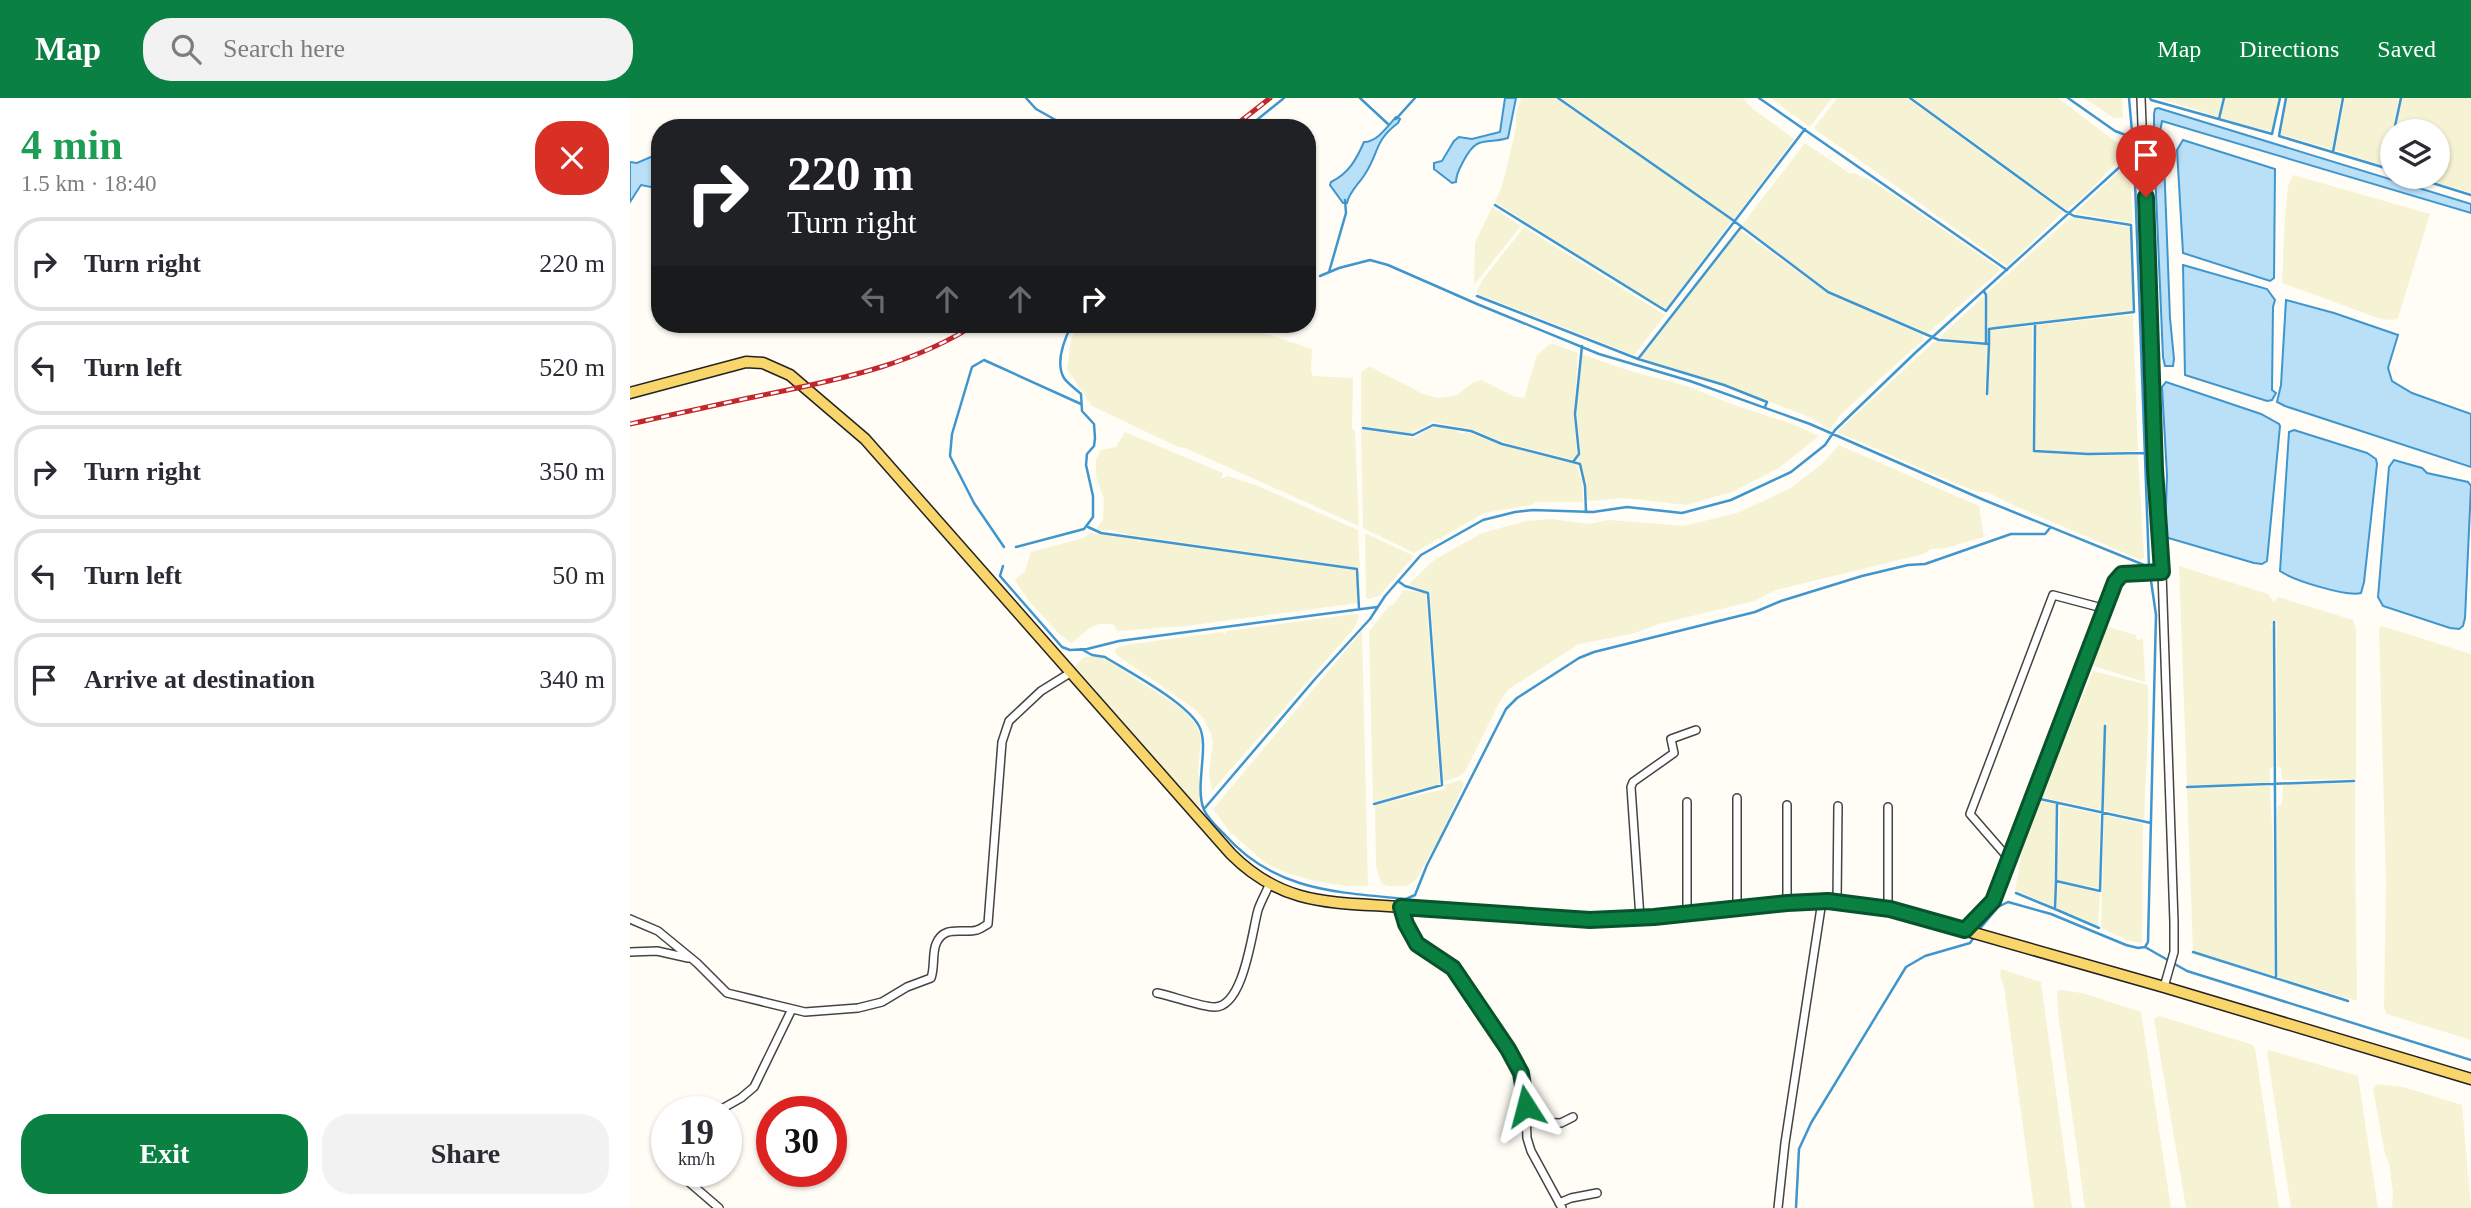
<!DOCTYPE html>
<html lang="en">
<head>
<meta charset="utf-8">
<style>
	:root { --surface:#fff; --page:#f2f2f3; --text:#2b2b33; --muted:#7c7c81; --line:#e1e1e2; --accent:#0b8043 }
	body { margin:0; font-family:"Times New Roman",serif; background:var(--page); color:var(--text); height:100vh; display:flex; flex-direction:column; font-size:26px; white-space:nowrap }
	* { box-sizing:border-box; margin:0 }
	p { font-size:23px; color:var(--muted) }
	.icon { flex:none; width:38px; height:38px; fill:none; stroke:currentColor; stroke-width:2; stroke-linecap:round; stroke-linejoin:round }
	.map { position:relative; flex:1; overflow:hidden }
	.panel { display:flex; flex-direction:column; background:var(--surface); width:630px }
	.panel>* { flex:none }
	.hud { position:absolute; left:21px; top:21px; width:665px; height:214px; border-radius:28px; box-shadow:0 2px 5px #0004; background:#202124; color:#fff; overflow:hidden }
	.fabs { position:absolute; left:1750px; top:21px; display:grid; gap:14px }
	.fabs a { display:grid; place-items:center; width:70px; height:70px; border-radius:50%; background:var(--surface); box-shadow:0 2px 5px #0004; font-size:35px }
	.speed { position:absolute; left:21px; top:998px; display:flex; gap:14px; font-size:35px; font-weight:700; text-align:center }
	.speed>* { display:grid; place-content:center; width:91px; height:91px; border-radius:50%; background:var(--surface); box-shadow:0 2px 5px #0004; line-height:1 }
	.speed small { font-size:18px; font-weight:400 }
	.speed .limit { border:10px solid #d22; background:#fff; color:#111 }
	.pin { position:absolute; display:grid; place-items:center; width:60px; height:60px; color:#fff; margin:-72px -30px; border-radius:50% 50% 50% 0; rotate:-45deg; box-shadow:0 0 7px #0007 }
	.pin .icon { rotate:45deg }
	.me { position:absolute; width:77px; margin:-38px; rotate:351deg; stroke-linejoin:round; filter:drop-shadow(0 0 5px #0008) }
	.turn { display:flex; align-items:center; gap:24px; height:147px; padding:0 21px; font-size:32px }
	.turn .icon { width:91px; height:91px; stroke-width:2.5 }
	.turn b { display:block; font-size:49px; line-height:60px }
	.lanes { display:flex; align-items:center; height:66px; padding:0 21px; background:#0003; justify-content:center; gap:35px; direction:ltr }
	.lanes .off { opacity:.35 }
	.round { display:grid; place-items:center; flex:none; width:74px; height:74px; border-radius:28px; background:var(--page) }
	.head { display:flex; align-items:center; justify-content:space-between; height:119px; padding:0 21px }
	h1 { font-size:42px; font-weight:800; line-height:52px; color:#1e9e55 }
	.cta { display:flex; gap:14px; margin-top:auto; padding:14px 21px }
	.cta a { flex:1; height:80px; border-radius:28px; background:var(--accent); color:#fff; font-size:28px; font-weight:800; line-height:80px; text-align:center }
	.cta a+a { background:var(--page); color:var(--text) }
	ul { padding:0; list-style:none }
	li { display:flex; align-items:center; gap:21px; height:94px; margin:0 14px 10px; padding:0 7px; border:4px solid var(--line); border-radius:28px }
	li div { flex:1 }
	li b { display:block; font-size:26px }
	li em { font-style:normal }
	header { display:flex; align-items:center; gap:42px; box-sizing:border-box; height:98px; padding:0 35px; background:var(--accent); color:#fff }
	header strong { font-size:33px }
	nav { display:flex; gap:38px; margin-inline-start:auto; font-size:24px }
	.search { width:490px; height:63px; background:var(--page); display:flex; align-items:center; gap:18px; box-sizing:border-box; padding:0 24px; border-radius:28px; color:var(--muted); font-size:26px }
	main { display:flex; flex:1; min-height:0 }
	.map>svg:first-child { display:block }
	.farmland { fill:#f6f3d4 }
	.water { fill:#b9e0f7; stroke:#3f96cf; stroke-width:2 }
	.lines { fill:none; stroke-linecap:round; stroke-linejoin:round }
	.stream { stroke:#3f96cf; stroke-width:2.5 }
	.minor-casing { stroke:#444; stroke-width:10 }
	.major-casing { stroke:#222; stroke-width:13 }
	.minor { stroke:#fff; stroke-width:7 }
	.major { stroke:#f9d66b; stroke-width:10 }
	.rail-casing { stroke:#c4262e; stroke-width:5 }
	.rail { stroke:#fff; stroke-width:2.5; stroke-dasharray:8; stroke-linecap:butt }
	.route-casing { stroke:#07532c; stroke-width:18 }
	.route { stroke:#0b8043; stroke-width:12 }
</style>
</head>
<body>
<header>
<strong>Map</strong>
<div class="search"><svg class="icon" aria-label="search" viewBox="0 0 24 24"><circle cx="10" cy="10" r="6"/><path d="M15 15l6 6"/></svg>Search here</div>
<nav><a>Map</a><a>Directions</a><a>Saved</a></nav>
</header>
<main>
<section class="panel">
<div class="head"><div><h1>4 min</h1><p>1.5 km · 18:40</p></div><a class="round" style="background:#d93025;color:#fff"><svg class="icon" aria-label="close" viewBox="0 0 24 24"><path d="M6 6l12 12M18 6L6 18"/></svg></a></div>
<ul>
<li><svg class="icon" aria-label="right" viewBox="0 0 24 24"><path d="M7 20v-9h11M14 6l5 5-5 5"/></svg><div><b>Turn right</b></div><em>220 m</em></li>
<li><svg class="icon" aria-label="left" viewBox="0 0 24 24"><path d="M17 20v-9H6M10 6l-5 5 5 5"/></svg><div><b>Turn left</b></div><em>520 m</em></li>
<li><svg class="icon" aria-label="right" viewBox="0 0 24 24"><path d="M7 20v-9h11M14 6l5 5-5 5"/></svg><div><b>Turn right</b></div><em>350 m</em></li>
<li><svg class="icon" aria-label="left" viewBox="0 0 24 24"><path d="M17 20v-9H6M10 6l-5 5 5 5"/></svg><div><b>Turn left</b></div><em>50 m</em></li>
<li><svg class="icon" aria-label="arrive" viewBox="0 0 24 24"><path d="M6 21V4h12l-3 4 3 4H6"/></svg><div><b>Arrive at destination</b></div><em>340 m</em></li>
</ul>
<div class="cta"><a>Exit</a><a>Share</a></div>
</section>
<div class="map">
<svg width="1841" height="1110" viewBox="0 0 1841 1110">
	<rect width="100%" height="100%" fill="#fffdf5"/>
	<path class="farmland" d="M891 0H925L1102 122 1037 211 1030 209 865 104 872 88 886 31V15Z
		M931 0H1113L1122 10 1164 41 1104 121Z
		M1140 0H1202L1180 29Z
		M1207 0H1277L1433 114 1377 168 1231 63 1188 34 1184 30Z
		M1283 0H1428L1494 50 1487 64 1458 94 1437 112Z
		M1454 0H1492L1493 20H1484Z
		M1528 0H1592L1589 19Z
		M1595 0H1649L1642 34 1591 20Z
		M1657 0H1711L1702 51 1651 37Z
		M1715 0H1769L1756 69 1705 52Z
		M1772 0H1841V95L1789 79H1808V33H1766Z
		M1175 45 1219 75H1224L1240 82 1269 101 1369 170V173L1298 235 1199 193 1112 127Z
		M1497 66H1499L1503 125 1445 115Z
		M1663 77 1800 116 1768 220 1763 222 1751 221 1652 185 1655 118 1658 88Z
		M862 109 891 128 844 187 845 145Z
		M1441 119 1500 129 1503 213 1358 230 1357 195Z
		M894 129 1035 217 1004 257 848 196 847 193 853 181Z
		M1109 131 1197 195 1293 237V242L1209 318 1200 332 1182 320 1093 286 1009 261Z
		M1354 198 1355 244 1310 241V239Z
		M1503 217 1508 353 1457 355 1406 352V227Z
		M449 226H607L682 251 681 273 683 278 723 280 722 330 725 334 729 428 555 350 548 349 462 308 437 271 441 242Z
		M1402 228 1403 354 1457 357H1508L1514 459 1511 462 1383 407 1357 394H1348L1322 384 1207 334 1304 244 1358 247 1355 296 1358 298 1360 232Z
		M921 245 948 255 944 316 947 359 944 362 876 345 841 331 803 324 779 336 731 328V275L739 268 793 296 808 300 827 297 842 285 851 282 885 299 894 300 907 257Z
		M951 256 997 272 1057 288 1101 306 1162 326 1189 338 1149 370 1102 394 1056 407 994 400 960 403 957 402 953 374 948 361 947 304Z
		M812 329 826 332 831 336 837 334 871 347 946 366 952 384 953 404H905L902 407 854 415 784 455 733 430 731 331 785 340 800 330Z
		M495 334 593 375 591 381 598 378 628 388 728 432 730 470 500 437 481 432 468 433 466 431 473 422 474 401 466 379V361L471 352 486 349Z
		M1209 347 1349 408 1354 439 1316 450 1301 451 1294 456 1146 492 1124 503 1029 526 1002 536 949 546 879 591 870 603 835 674 828 679 813 684 800 494 778 487 804 462 852 435 896 423 921 421 959 426 979 422 1053 428 1107 415 1159 391 1192 366Z
		M461 435 505 441 509 445 511 442 555 447 725 472 728 474V505L556 528 488 533 483 526H469L460 530 441 545 428 535 399 503 385 482 395 473 401 454 453 440Z
		M735 435 784 458 749 498 739 501 736 500Z
		M1549 468 1638 496 1644 504 1648 499 1723 522 1726 530V681L1652 682 1651 670 1647 668V524L1643 522 1641 528 1643 530V668L1640 671V685L1557 688Z
		M774 492 796 495 810 686 743 704 739 533 760 507 764 506Z
		M726 516 729 518 725 529 582 693 579 675 583 645 581 636 574 621 563 610 487 557 485 552 487 550 495 547 593 534 594 537 597 533Z
		M1474 528 1506 537 1507 542 1513 541 1515 584 1460 567Z
		M1752 528 1841 556V942L1757 916 1754 910 1756 784 1749 529Z
		M732 533 738 788H717L684 783 654 774 635 765 599 733 583 711Z
		M471 558 552 611 567 628 571 641 568 673 571 708 569 709 525 663 445 568 454 559Z
		M1463 573 1518 587V634L1514 722 1473 712 1475 627 1471 712 1411 699Z
		M831 682 834 686 812 735 786 782 777 788H757L751 785 746 768 745 707 815 691 814 687Z
		M1725 685V744L1727 903 1647 879V718L1648 708 1652 705 1653 687Z
		M1640 688 1643 746 1644 878 1563 853 1557 690Z
		M1410 703 1426 706 1424 809 1385 792 1393 748Z
		M1430 708 1470 716 1469 790 1428 783Z
		M1474 717 1513 726 1512 845 1500 843 1471 830Z
		M1427 785 1470 795 1468 828 1427 810Z
		M1371 871 1411 884 1442 1110H1404L1374 888 1370 878Z
		M1432 892 1452 895 1511 914 1541 1110H1455L1428 915 1427 897 1428 893Z
		M1530 918 1623 947 1625 950 1649 1110H1556L1524 921Z
		M1639 952 1728 978 1748 1110H1661L1637 954Z
		M1747 986 1773 989 1832 1007 1841 1110H1762L1763 1094 1759 1065 1755 1056 1743 991Z"/>
	<path class="water" d="M875 0H886L878 40C855 47 848 36 834 62 830 70 826 75 826 84L822 85 804 71V65L812 63 824 43 829 39 842 41 870 34Z
		M1528 10 1841 106V115L1532 23 1530 34 1533 36 1540 220 1544 261 1543 268H1535L1533 259 1524 48V16L1525 11Z
		M766 19 770 21 768 25C744 43 749 55 735 76 729 86 719 94 717 105H713L700 87 701 84C719 75 726 62 734 44 747 44 757 29 766 19Z
		M1553 42 1645 71 1644 180 1640 183 1553 155 1547 52Z
		M30 55V84L21 89 11 87 0 104V64L7 65Z
		M1553 167 1637 191 1645 202 1643 209 1642 292 1646 295 1642 302 1637 303 1555 277Z
		M1656 202 1704 215 1768 237 1758 270 1762 283 1782 295 1841 316V369L1655 308 1647 304 1651 287Z
		M1536 284 1631 316 1649 326 1650 328 1637 463 1632 466 1624 465 1535 439 1537 377 1532 289Z
		M1664 332 1737 355 1746 361 1747 366 1734 484 1731 495C1716 499 1663 482 1650 473L1659 334Z
		M1764 362 1792 370 1797 375 1838 384 1841 388 1835 520 1833 528 1829 531 1820 530 1753 508 1748 499 1759 369Z"/>
	<g class="lines">
		<path class="stream" d="M396 0 406 11 440 30
			M730 0 758 26
			M928 0 1100 120 1198 194 1309 242 1359 246V231L1366 230 1504 214 1501 127 1444 118 1435 113 1280 0
			M1129 0 1377 172
			M1438 0 1485 33 1501 39
			M1520 0 1521 2 1642 36 1650 0
			M1656 0 1649 38 1762 72
			M766 21 785 0
			M1589 21 1594 0
			M617 30 654 0
			M1764 33 1771 0
			M1703 54 1713 0
			M1757 71 1762 44
			M1783 79 1841 97
			M865 107 1036 213 1175 31
			M1111 129 1008 261 1094 287 1137 304 1135 309
			M699 174 716 115 715 102
			M690 178 709 170 740 162 758 167 847 206 969 256 1060 283 1180 326 1354 402 1519 469
			M1354 193 1356 197V245
			M847 198 1008 261
			M1405 225 1404 353 1458 356 1514 355
			M1357 296 1359 246
			M733 330 783 337 803 327 841 333 872 346 943 364 949 356 945 316 952 248
			M943 364 950 366 955 388 956 414
			M458 429 471 435 727 471 729 511
			M374 449 344 405 320 358 322 336 342 269 354 262 451 306
			M386 449 454 431 463 419V398L456 367 457 356 464 348 465 340 464 326 452 313 451 296C446 291 438 286 434 280 425 265 435 240 442 226
			M373 468 370 478 432 549 440 552 457 551 489 543 747 509
			M1644 524 1646 880
			M451 551 462 557 475 559C499 574 556 604 569 628 580 648 564 688 574 712 579 722 588 730 595 737 645 793 705 794 776 801L785 797 797 767 876 611 887 600 949 560 964 554 1125 514 1151 503 1232 478 1278 467 1295 466 1381 436H1415L1420 430
			M1557 689 1724 683
			M1410 701 1521 725
			M744 706 812 687 798 495 775 488 768 483
			M574 711 685 581 740 521 755 498 791 457 853 422 885 414 903 412 963 414 997 409 1052 415 1101 402 1161 374 1195 347 1205 332 1285 255 1504 56
			M1426 783 1427 706
			M1386 795 1425 811 1426 783 1470 793 1475 628
			M1425 811 1469 830
			M1348 833 1368 809 1378 804 1421 816 1496 847 1508 850 1515 849 1518 844 1526 517 1519 469 1504 56 1499 0
			M1515 849 1557 873 1841 962
			M1563 854 1718 903
			M1166 1110 1169 1051 1181 1025 1276 869 1295 858 1340 845 1344 839"/>
		<defs>
			<path id="minor" d="M1511 0 1525 371 1532 474 1544 824V854L1534 889
				M1380 762 1485 484 1491 476 1532 474
				M1207 804 1208 708
				M1157 805V707
				M771 809 776 826 787 846 823 870 878 951 891 975 895 993 897 1040 901 1053 932 1110
				M1107 811V700
				M1258 811V709
				M1057 816V704
				M1010 820 1001 689 1003 684 1044 655 1041 641 1066 632
				M0 821 28 833 67 865 97 895 175 914 228 910 252 904 277 889 301 880C305 869 302 856 306 846 314 826 333 836 347 832 351 831 354 828 358 826L372 644 379 623 411 593 440 575
				M1335 832 1363 803 1380 762 1340 716 1423 497 1476 511
				M0 854 27 853 58 860
				M527 895C542 898 572 909 584 909 614 910 622 833 628 812 631 803 636 795 639 787
				M88 1013 111 1000 124 989 162 911
				M897 1024 931 1025 943 1019
				M53 1073 60 1085 89 1110
				M929 1105 941 1100 967 1095
				M1148 1110 1155 1045 1192 803"/>
			<path id="major" d="M0 295 116 264 133 265 160 277 235 341 601 756C654 809 703 804 773 809 856 816 939 825 1023 819 1081 815 1139 804 1197 803 1219 803 1239 808 1260 811L1534 889 1841 981"/>
		</defs>
		<use href="#minor" class="minor-casing"/>
		<use href="#major" class="major-casing"/>
		<use href="#minor" class="minor"/>
		<use href="#major" class="major"/>
		<defs>
			<path id="rail" d="M602 30 640 0
				M0 326C51 315 102 303 153 293 220 279 287 264 346 226"/>
		</defs>
		<use href="#rail" class="rail-casing"/>
		<use href="#rail" class="rail"/>
	</g>
	<g class="lines">
		<defs>
			<path id="route" d="M896 1008 891 975 878 951 823 870 787 846 776 826 771 809 960 822 1024 819 1157 805 1198 803 1260 811 1335 832 1363 803 1485 484 1492 476 1532 474 1525 371 1516 99"/>
		</defs>
		<use href="#route" class="route-casing"/>
		<use href="#route" class="route"/>
	</g>
</svg>
<div class="fabs">
<a><svg class="icon" aria-label="layers" viewBox="0 0 24 24"><path d="M12 4l9 5-9 5-9-5zM3 14l9 5 9-5"/></svg></a>
</div>
<div class="speed"><div>19<small>km/h</small></div><div class="limit">30</div></div>
<div class="pin" style="left:1516px;top:99px;background:#d93025"><svg class="icon" aria-label="arrive" viewBox="0 0 24 24"><path d="M6 21V4h12l-3 4 3 4H6"/></svg></div>
<svg class="me" style="left:896px;top:1008px" viewBox="-20 -20 40 40"><path d="M0-17L14 15 0 8-14 15z" fill="#0b8043" stroke="#fff" stroke-width="4"/></svg>
<div class="hud">
<div class="turn"><svg class="icon" aria-label="right" viewBox="0 0 24 24"><path d="M7 20v-9h11M14 6l5 5-5 5"/></svg><div><b>220 m</b>Turn right</div></div>
<div class="lanes"><svg class="icon off" aria-label="left" viewBox="0 0 24 24"><path d="M17 20v-9H6M10 6l-5 5 5 5"/></svg><svg class="icon off" aria-label="ahead" viewBox="0 0 24 24"><path d="M12 20V5M6 11l6-6 6 6"/></svg><svg class="icon off" aria-label="ahead" viewBox="0 0 24 24"><path d="M12 20V5M6 11l6-6 6 6"/></svg><svg class="icon" aria-label="right" viewBox="0 0 24 24"><path d="M7 20v-9h11M14 6l5 5-5 5"/></svg></div>
</div>
</div>
</main>
</body>
</html>
